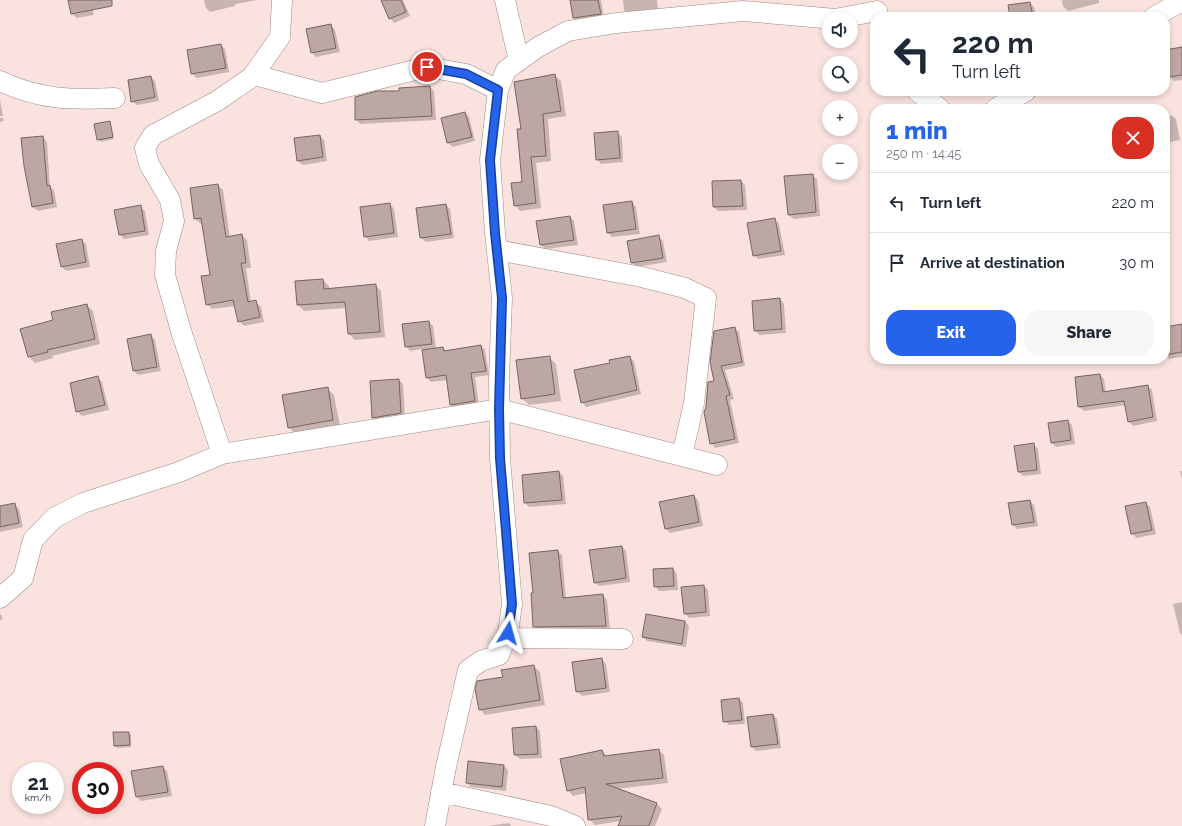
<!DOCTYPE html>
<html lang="en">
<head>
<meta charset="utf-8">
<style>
	:root { --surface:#fff; --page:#f6f6f7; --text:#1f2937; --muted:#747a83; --line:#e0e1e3; --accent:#2563eb }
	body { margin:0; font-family:Raleway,sans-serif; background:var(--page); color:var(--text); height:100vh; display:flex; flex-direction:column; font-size:15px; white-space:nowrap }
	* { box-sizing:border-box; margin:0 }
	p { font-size:13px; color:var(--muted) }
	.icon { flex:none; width:22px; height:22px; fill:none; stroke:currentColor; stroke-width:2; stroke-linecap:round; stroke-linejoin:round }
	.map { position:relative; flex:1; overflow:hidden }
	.side { position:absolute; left:870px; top:104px; width:300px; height:260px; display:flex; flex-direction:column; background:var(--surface); border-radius:16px; box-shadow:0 2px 6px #0003 }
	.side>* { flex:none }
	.banner { position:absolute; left:870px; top:12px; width:300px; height:84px; border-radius:16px; box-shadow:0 2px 6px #0003; background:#fff; color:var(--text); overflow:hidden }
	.buttons { position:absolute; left:822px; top:12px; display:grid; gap:8px }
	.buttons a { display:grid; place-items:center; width:36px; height:36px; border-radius:50%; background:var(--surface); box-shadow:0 2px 6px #0003; font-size:20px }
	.speed { position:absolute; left:12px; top:762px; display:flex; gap:8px; font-size:20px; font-weight:700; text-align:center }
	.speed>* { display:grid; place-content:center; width:52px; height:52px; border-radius:50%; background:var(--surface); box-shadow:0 2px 6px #0003; line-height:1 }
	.speed small { font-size:10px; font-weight:400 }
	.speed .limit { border:6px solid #d22; background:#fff; color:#111 }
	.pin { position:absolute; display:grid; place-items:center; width:34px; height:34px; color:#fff; margin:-17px; border:2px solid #fff; border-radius:50%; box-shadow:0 1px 4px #0007 }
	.me { position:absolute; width:44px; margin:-22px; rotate:8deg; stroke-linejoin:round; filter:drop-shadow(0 0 3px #0008) }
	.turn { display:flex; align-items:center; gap:14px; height:84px; padding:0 16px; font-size:18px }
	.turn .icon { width:52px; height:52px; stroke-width:2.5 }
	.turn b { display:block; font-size:28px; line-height:34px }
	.round { display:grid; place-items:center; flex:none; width:42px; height:42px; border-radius:16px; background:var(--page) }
	.summary { display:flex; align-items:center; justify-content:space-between; height:68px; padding:0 16px }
	h1 { font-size:24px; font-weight:800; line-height:30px; color:var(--accent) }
	.primary-button { display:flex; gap:8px; margin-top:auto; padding:8px 16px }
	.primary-button a { flex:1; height:46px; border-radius:16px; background:var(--accent); color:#fff; font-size:16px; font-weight:800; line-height:46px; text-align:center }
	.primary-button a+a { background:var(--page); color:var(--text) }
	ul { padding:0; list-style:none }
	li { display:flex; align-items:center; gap:12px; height:60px; padding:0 16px; border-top:1px solid var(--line) }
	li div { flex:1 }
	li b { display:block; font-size:15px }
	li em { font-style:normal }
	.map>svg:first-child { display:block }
	.shadow { fill:#0003 }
	.building { fill:#bda7a4; stroke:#786461 }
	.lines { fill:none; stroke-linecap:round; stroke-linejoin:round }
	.minor-casing { stroke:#9e8986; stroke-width:21 }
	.minor { stroke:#fff; stroke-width:20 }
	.route-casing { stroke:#184099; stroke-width:10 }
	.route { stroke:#2563eb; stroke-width:7 }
</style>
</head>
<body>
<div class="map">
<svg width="1182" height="826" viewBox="0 0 1182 826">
	<rect width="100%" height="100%" fill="#fae3df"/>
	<path class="shadow" d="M69 0H91L94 15 77 18 72 14Z
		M204 0H257L235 4V6L210 12 206 8Z
		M382 0H403L410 16 394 23 390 18Z
		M571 0H601L604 18 578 22 574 18Z
		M623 0H657L658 12 628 15 624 10Z
		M1062 0H1099V3L1068 11 1063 6Z
		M1030 3 1034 7 1036 17H1011Z
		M331 25 335 30 340 52 316 57 311 52Z
		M221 45 225 49 229 72 197 78 192 74Z
		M1182 48V80L1174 81 1170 77 1165 51Z
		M555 76 561 81 566 116 548 119 551 161 536 163 541 208 520 211 515 205 523 183 522 130 515 81Z
		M151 77 155 81 159 101 137 105 132 101Z
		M430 87 434 91 436 120 360 124 356 119 400 92Z
		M0 99 3 116H0Z
		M465 113 469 117 475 141 453 147 448 143 442 119Z
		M1171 115 1176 119 1180 140 1166 143 1165 117Z
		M0 118H3L4 121 0 122Z
		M109 122 114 139 100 142 95 125Z
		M617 132 622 137 623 162 601 164 597 159Z
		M320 136 324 140 327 161 303 165 298 161Z
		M43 137 47 142 50 187 54 190 57 207 38 211 33 207 25 166Z
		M812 175 817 179 820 216 794 219 789 215Z
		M741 181 745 185 747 210 718 211 714 207Z
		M218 185 223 190 230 237 242 235 247 240 251 268H246L251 302H256L261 307 264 322 244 326 239 321 235 306 212 309 207 304 211 276 203 223 201 224 195 219Z
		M632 202 636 207 640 234 612 237 608 233Z
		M390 204 394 209 398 237 369 241 365 236Z
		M446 205 450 209 454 238 426 242 421 238 417 209Z
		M140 206 145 211 149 235 124 239 120 235Z
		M570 217 574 221 578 245 545 249 541 245Z
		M775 219 779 224 785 255 758 259 754 255Z
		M658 236 663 241 667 262 637 267 632 263 628 242Z
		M81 240 86 244 90 267 66 271 62 267Z
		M323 280 329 286V289L375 285 381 291 385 337 355 340 349 334 347 308 304 311 298 305Z
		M780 299 784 304 786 333 759 335 755 330Z
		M87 305 93 311 100 344 52 356 53 358 35 363 29 357 21 330 54 321Z
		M429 322 433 326 436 349 443 348 447 352 481 346 485 350 489 375 475 377 479 405 455 409 451 405 448 380 431 382 427 378 423 349 410 351 406 346Z
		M1182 325V357L1169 359 1165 355V328Z
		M734 328 739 332 745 366 725 370 734 399 730 400 739 443 715 448 711 443 715 381Z
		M151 335 155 340 161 371 138 375 134 371 128 339Z
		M549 357 556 364 561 401 529 405 522 398Z
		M629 357 634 361 641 394 586 407 582 402 611 364Z
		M1100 375 1104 379 1106 393 1148 386 1152 390 1157 421 1133 426 1129 421 1126 405 1084 411 1079 407Z
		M98 377 102 382 109 410 82 416 77 411Z
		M399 380 403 384 405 417 378 422 373 417Z
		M327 388 334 395 340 426 296 434 289 428Z
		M1067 421 1072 425 1075 444 1056 447 1052 443Z
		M1033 444 1038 449 1041 474 1023 476 1019 472Z
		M1180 471H1182V480Z
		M559 472 563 476 566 504 529 507 525 503Z
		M694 496 698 500 703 526 670 533 666 529Z
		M1030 501 1034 505 1038 526 1017 529 1013 525 1009 504Z
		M1146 503 1150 507 1156 534 1137 538 1132 534 1127 507Z
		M14 504 19 509 23 527 0 532V508Z
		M622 547 626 551 630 582 599 586 595 582Z
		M557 551 562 555 566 599 603 595 607 600 610 630 538 631 534 626V594Z
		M673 569 677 574 678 590 659 591 655 586Z
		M704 586 708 590 710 616 689 618 685 613Z
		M1182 602V635L1180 633 1173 604Z
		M0 613 3 619 0 620Z
		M685 621 689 626 686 647 647 641 643 637Z
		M602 659 606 664 610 692 582 696 577 691Z
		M534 666 540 672 545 705 485 715 480 709 504 678Z
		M739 699 743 703 745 724 729 725 724 721Z
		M773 715 777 719 781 748 756 751 752 747 748 718Z
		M536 727 540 731 542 758 520 759 515 755Z
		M129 733 131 735V747L117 748 115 746Z
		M659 750 664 755 668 783 616 789 657 804 662 809 655 826H619L621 821 595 825 589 819 586 793 573 796 568 790 602 751 607 756Z
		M504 766 508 770 506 791 471 787 467 783Z
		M163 767 167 771 172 796 141 801 137 797Z
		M509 823 511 826H488Z"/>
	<path class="building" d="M68 0H112V6L71 14Z
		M381 0H401L406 12 389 19Z
		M570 0H598L601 14 573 18Z
		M1030 2 1033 17H1010L1008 5Z
		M331 24 336 48 311 53 306 29Z
		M221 44 226 68 191 74 187 50Z
		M1182 47V75L1169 77 1165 50Z
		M555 74 561 111 543 114 546 156 531 157 536 203 514 206 511 183 522 182 517 129H521L514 82Z
		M151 76 155 97 131 102 128 80Z
		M430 86 432 116 355 120V97L377 91H399V88Z
		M465 112 472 137 447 143 441 118Z
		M110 121 113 137 97 140 94 124Z
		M618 131 620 158 596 160 594 133Z
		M320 135 323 157 297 161 294 138Z
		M43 136 47 186 50 185 53 203 32 207 24 166 21 138Z
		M813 174 816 212 788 215 784 176Z
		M741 180 743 206 713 207 712 181Z
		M218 184 226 237 242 234 246 263H241L248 302 256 300 260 317 238 322 233 300 206 305 201 276 210 275 201 218 194 219 190 188Z
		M632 201 636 229 607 233 603 205Z
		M390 203 394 233 364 237 360 207Z
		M446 204 451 234 420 238 416 208Z
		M141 205 145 231 119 235 114 210Z
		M570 216 574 240 540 245 536 221Z
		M775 218 781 251 753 256 747 223Z
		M659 235 663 258 631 263 627 241Z
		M82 239 86 262 61 267 56 244Z
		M323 279 324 289 376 284 380 332 348 334 345 302 297 305 295 281Z
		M780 298 782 329 754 331 752 301Z
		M87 304 95 339 47 350 48 352 28 357 20 329 53 320 51 312Z
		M429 321 432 344 405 347 402 324Z
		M1182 324V352L1165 355V327Z
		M735 327 742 362 721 366 730 395 726 396 735 439 710 444 704 412 706 407 708 382 714 381 710 362 714 331Z
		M151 334 157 367 133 371 127 339Z
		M481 345 486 371 471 373 475 401 450 405 446 375 426 378 422 350 443 347 444 351Z
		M550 356 555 394 521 399 516 360Z
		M630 356 637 390 581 403 574 370 610 363 609 360Z
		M1100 374 1103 392 1148 385 1153 417 1128 422 1124 401 1078 407 1075 377Z
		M98 376 105 405 76 412 70 383Z
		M399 379 401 413 372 418 370 381Z
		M328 387 333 420 288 428 282 395Z
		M1068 420 1071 440 1051 443 1048 423Z
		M1034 443 1037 470 1018 472 1014 446Z
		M559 471 562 500 524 503 522 475Z
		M694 495 699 522 665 529 659 502Z
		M1030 500 1034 522 1012 525 1008 503Z
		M1146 502 1152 530 1131 534 1125 506Z
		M15 503 19 523 0 527V506Z
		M622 546 626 578 594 583 589 550Z
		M558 550 563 598 603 594 606 626 533 627 531 593H533L529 553Z
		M673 568 674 586 654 587 653 569Z
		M704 585 706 612 684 614 681 587Z
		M646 614 685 621 682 644 642 637Z
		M602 658 606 688 576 692 572 662Z
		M534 665 540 700 479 710 475 689 477 681 503 677 501 670Z
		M739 698 742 720 723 722 721 700Z
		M773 714 778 744 751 747 747 717Z
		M536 726 538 754 514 755 512 728Z
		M113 732H129L130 745 114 746Z
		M659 749 663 778 606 784 657 803 649 826H618L622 816 588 820 585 787 567 791 560 759 602 750 604 756Z
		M468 761 504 765 502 787 466 783Z
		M163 766 168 792 136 797 131 771Z"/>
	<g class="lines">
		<defs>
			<path id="minor" d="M505 0 519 61
				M1154 17 1182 1
				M254 75 322 93 427 67 466 74 498 90 490 160 495 233 502 298 499 379 500 458 512 604 508 633 499 655 481 661 468 670 446 767 435 826
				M0 81C40 100 72 100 115 98
				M498 90 506 70 538 47 568 31 616 23 743 11 835 19 877 11
				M917 91 940 109
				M995 109 1026 91
				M497 250 642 277 685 288 706 298 694 403 682 455
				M222 454 499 409 717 465
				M0 598 23 578 33 540 54 518 83 503 179 472 222 454 182 334 165 275 166 251 174 221 170 200 149 164 145 148 153 135 217 101 252 77 280 37 282 0
				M506 638 623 639
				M441 792 551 816 575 826"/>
		</defs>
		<use href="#minor" class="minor-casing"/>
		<use href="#minor" class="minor"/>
	</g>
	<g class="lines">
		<defs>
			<path id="route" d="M427 67 466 74 498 90 490 160 495 233 502 298 499 409 500 458 512 604 508 633"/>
		</defs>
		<use href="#route" class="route-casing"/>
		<use href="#route" class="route"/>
	</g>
</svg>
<div class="buttons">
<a><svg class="icon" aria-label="sound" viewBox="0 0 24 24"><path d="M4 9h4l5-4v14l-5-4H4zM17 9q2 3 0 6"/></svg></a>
<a><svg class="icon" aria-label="search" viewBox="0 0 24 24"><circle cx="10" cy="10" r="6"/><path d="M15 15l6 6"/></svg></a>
<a>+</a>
<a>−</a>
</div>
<div class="speed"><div>21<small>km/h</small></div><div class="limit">30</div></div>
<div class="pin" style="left:427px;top:67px;background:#d93025"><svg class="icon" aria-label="arrive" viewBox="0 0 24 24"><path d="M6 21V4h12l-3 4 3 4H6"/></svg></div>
<svg class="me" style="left:508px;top:633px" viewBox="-20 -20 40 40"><path d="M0-17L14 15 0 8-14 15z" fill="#2563eb" stroke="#fff" stroke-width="4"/></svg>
<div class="banner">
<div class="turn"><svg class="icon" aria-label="left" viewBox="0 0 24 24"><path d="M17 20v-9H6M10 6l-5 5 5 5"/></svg><div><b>220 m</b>Turn left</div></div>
</div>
<section class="side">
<div class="summary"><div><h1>1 min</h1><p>250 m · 14:45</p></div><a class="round" style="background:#d93025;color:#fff"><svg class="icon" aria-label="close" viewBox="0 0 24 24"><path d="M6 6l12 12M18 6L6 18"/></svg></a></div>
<ul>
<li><svg class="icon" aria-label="left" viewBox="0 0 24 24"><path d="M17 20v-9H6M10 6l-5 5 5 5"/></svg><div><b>Turn left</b></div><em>220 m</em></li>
<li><svg class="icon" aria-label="arrive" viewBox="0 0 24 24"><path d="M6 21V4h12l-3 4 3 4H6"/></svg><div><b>Arrive at destination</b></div><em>30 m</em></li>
</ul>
<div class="primary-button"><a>Exit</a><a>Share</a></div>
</section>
</div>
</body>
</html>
